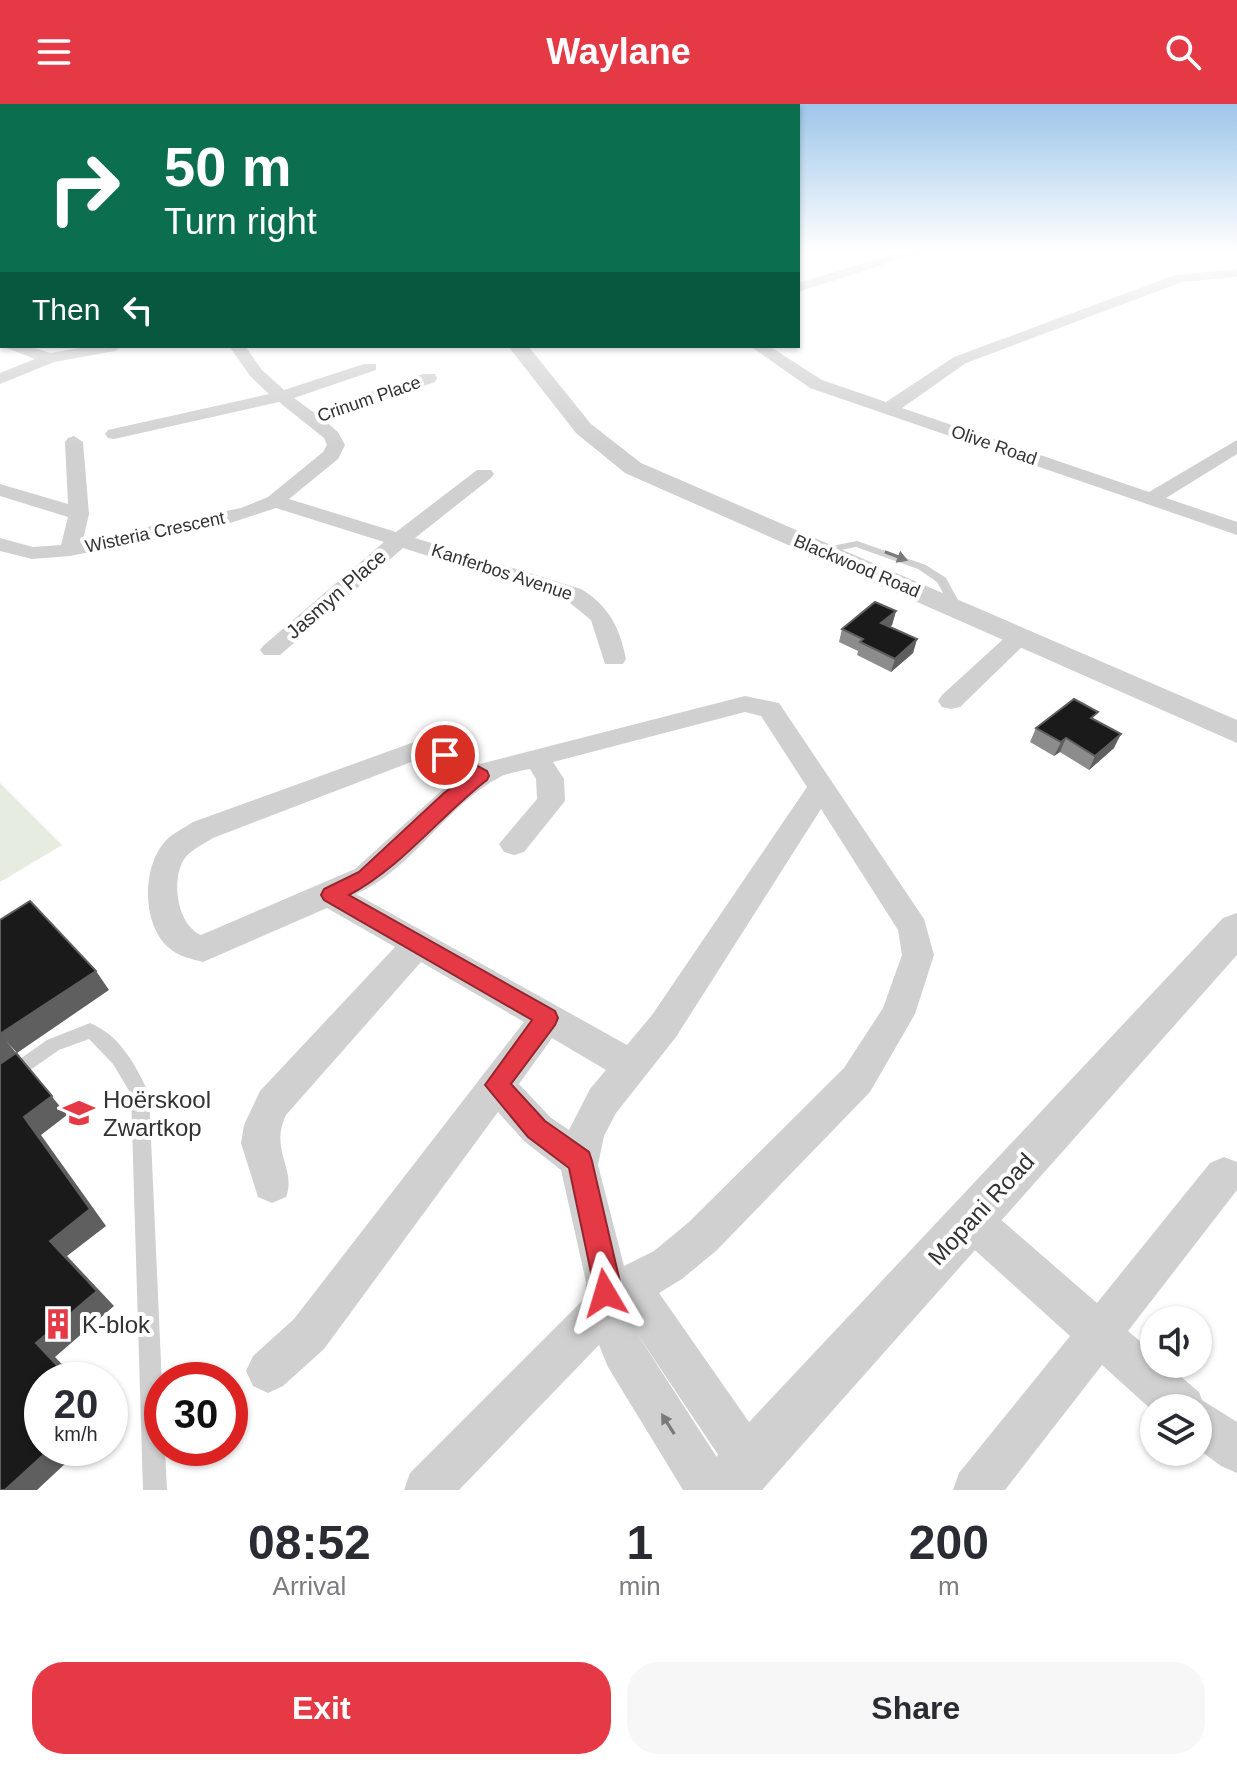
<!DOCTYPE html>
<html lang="en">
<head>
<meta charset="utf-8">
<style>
	:root { --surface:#fff; --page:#f7f7f7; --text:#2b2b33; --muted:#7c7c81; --accent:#e63946 }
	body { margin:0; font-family:Helvetica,sans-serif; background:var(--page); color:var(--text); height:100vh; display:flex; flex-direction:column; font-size:30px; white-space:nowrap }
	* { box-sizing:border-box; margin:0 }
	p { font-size:26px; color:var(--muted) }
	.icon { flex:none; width:44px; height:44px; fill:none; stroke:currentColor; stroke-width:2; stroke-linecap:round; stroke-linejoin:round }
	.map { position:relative; height:1386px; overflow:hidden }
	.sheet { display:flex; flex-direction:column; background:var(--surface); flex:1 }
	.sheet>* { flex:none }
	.top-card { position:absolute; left:0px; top:0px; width:800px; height:244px; box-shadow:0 2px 6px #0004; background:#0b6e4f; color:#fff; overflow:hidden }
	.buttons { position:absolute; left:1140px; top:1202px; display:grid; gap:16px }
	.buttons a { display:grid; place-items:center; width:72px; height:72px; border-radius:50%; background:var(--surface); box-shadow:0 2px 6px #0004; font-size:40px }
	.speed { position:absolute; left:24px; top:1258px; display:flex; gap:16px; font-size:40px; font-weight:700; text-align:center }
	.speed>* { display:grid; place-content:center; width:104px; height:104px; border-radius:50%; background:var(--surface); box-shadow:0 2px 6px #0004; line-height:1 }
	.speed small { font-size:20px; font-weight:400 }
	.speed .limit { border:12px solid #d22; background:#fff; color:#111 }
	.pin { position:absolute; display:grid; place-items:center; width:68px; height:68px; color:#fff; margin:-34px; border:4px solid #fff; border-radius:50%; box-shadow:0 2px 8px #0007 }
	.me { position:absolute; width:88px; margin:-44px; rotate:353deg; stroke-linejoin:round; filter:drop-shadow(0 0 6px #0008) }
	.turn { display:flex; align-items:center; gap:28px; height:168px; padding:0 32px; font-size:36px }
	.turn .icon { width:104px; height:104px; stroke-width:2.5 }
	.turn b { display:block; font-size:56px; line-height:68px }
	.then { display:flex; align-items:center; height:76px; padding:0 32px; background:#0003; gap:16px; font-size:30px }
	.eta { display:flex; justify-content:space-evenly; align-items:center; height:136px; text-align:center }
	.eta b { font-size:48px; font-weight:600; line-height:56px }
	.button { display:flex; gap:16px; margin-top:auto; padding:16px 32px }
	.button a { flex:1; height:92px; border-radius:32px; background:var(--accent); color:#fff; font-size:32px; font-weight:600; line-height:92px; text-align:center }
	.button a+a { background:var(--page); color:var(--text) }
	header { display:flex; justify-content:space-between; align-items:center; height:104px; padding:0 32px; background:var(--accent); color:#fff; font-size:36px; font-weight:600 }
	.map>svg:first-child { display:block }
	.green { fill:#e6ecdf }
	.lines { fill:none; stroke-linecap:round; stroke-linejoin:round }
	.river { fill:#cfe2ee; fill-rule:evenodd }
	.service { fill:#d0d0d0; fill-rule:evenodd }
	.minor { fill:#d0d0d0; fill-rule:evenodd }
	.tertiary { fill:#d0d0d0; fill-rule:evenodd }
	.wall { fill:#8c8c8c }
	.shaded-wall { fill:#5f5f5f }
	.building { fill:#1a1a1a; stroke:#5f5f5f; stroke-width:2 }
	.oneway { fill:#7a7a7a }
	.route { fill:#e63946; stroke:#96252e; stroke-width:2 }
	.labels { text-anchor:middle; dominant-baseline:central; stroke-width:8; stroke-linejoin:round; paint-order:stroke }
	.far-street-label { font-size:18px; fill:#333; stroke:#fff }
	.street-label { font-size:20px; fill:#333; stroke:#fff }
	.near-poi-label { font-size:24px; fill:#333; stroke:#fff; text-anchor:start }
	.near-street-label { font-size:24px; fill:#333; stroke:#fff }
</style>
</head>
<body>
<header><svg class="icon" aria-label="menu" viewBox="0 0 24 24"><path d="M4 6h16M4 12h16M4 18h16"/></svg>Waylane<svg class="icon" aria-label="search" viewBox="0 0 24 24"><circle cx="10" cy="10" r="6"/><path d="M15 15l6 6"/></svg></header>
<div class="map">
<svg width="1237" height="1386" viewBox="0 0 1237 1386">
	<rect width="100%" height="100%" fill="#fff"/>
	<path class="green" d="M0 679 62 741 0 778Z"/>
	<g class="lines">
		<path class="river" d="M0 167H2V181H0Z"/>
		<path class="service" d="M857 437 926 461 946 474 963 505 957 508 953 507 937 478 918 465 856 443 821 450 816 447 821 444Z
			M90 919C120 931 137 963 149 990L162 1281V1344H165L167 1386H143L131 990 113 960 89 935 59 946 0 987V969L47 936Z"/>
		<path class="minor" d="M901 148H922L798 188V179Z
			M1237 165V173L1182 178 966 259 902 304 1149 388 1237 336V350L1166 394 1237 418V431L810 284 750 242H769L822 276 886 298 954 253 1175 171Z
			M2 242H27L51 249 89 242H123L115 247 54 258 0 280V269L35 255Z
			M229 242H245L262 266 284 286 364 260H376V266L294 294 313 308 423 270H435L437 274 435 278 324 316 338 328 345 341 338 355 289 395 396 428 477 366H491L494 370 491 374 415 434 581 485C609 502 620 524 626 555L623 560H605L591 516 565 495 403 444 280 551H264L260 546 264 541 384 438 276 404 218 423 70 452 32 455 0 447V434L33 443 61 441 68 413 0 392V380L68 400 65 338 68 334 74 332 83 338 89 410 83 436 241 404 268 393 323 348 327 341 324 334 279 298 114 335 108 334 105 330 108 326 269 290 251 273Z
			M1019 526 1027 528 1031 533 1027 538 960 603 951 605 942 603 938 597 942 591 1011 528Z
			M745 592 779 599 924 815 934 851 915 910 870 988 717 1146 682 1175 659 1189 765 1341 772 1357 765 1373 749 1380 733 1373 636 1228 727 1369 733 1386H683L608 1263 599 1241 459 1386H404L410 1369 585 1194 586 1178 561 1066 524 1037 498 1008 324 1245 283 1282 268 1289 253 1282 246 1267 253 1252 294 1215 524 918 421 858 286 1011C269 1047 297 1065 286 1093L272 1099 258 1093 241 1039 244 1021 260 987 395 843 327 804 203 858C191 855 178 852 169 844 142 821 142 766 163 740 170 730 183 725 193 718L417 637 454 644 480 660ZM745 608 761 612 807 683 652 911 627 941 356 790C413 765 445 702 500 673 508 669 520 667 530 665L536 675 537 695 499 740 504 748 514 751 524 748 565 697 564 675 553 658ZM419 655 438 659 461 673 441 687 355 765 201 831C178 821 171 779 183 757 188 747 204 740 213 734ZM821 705 898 826 902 851 883 904 844 964 689 1118 654 1147 624 1162 598 1061 604 1032 616 1009 676 933ZM552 934 606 966 590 985 569 1026 550 1013 519 980Z
			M1224 1053 1237 1058V1086L1128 1227 1154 1249V1260H1166L1199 1288 1202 1296 1237 1318V1369L1221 1362 1198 1345V1304H1154V1308L1102 1261 1005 1386H953L959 1369 1070 1232 957 1130 951 1116 957 1102 971 1096 985 1102 1097 1199 1210 1059Z"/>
		<path class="tertiary" d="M508 242H528L591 320 641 359 1237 616V639L625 369 576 329Z
			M1237 809V851L762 1386H696L704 1366 1223 814Z"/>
	</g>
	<path class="wall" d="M896 507 892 521 890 523 917 535 913 549 891 568 857 551 858 547 839 538 842 525Z
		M1094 616 1114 644 1089 666 1060 648 1054 652 1030 638 1036 624Z"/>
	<path class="shaded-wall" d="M896 507 892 521 878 533 881 519Z
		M917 535 913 549 891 568 895 555Z
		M1121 630 1114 644 1089 666 1095 652Z
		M1066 634 1060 648 1054 652 1061 638Z
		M96 867 109 886 17 949 0 930Z
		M3 933 67 1011 41 1031 106 1122 67 1152 114 1202 55 1253 77 1276H71L36 1239 50 1137 24 1013 0 967V935Z
		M51 1344H82L37 1386H5Z"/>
	<path class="building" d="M875 498 896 507 881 519 917 535 895 555 860 538 863 535 842 525Z
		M1074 595 1098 608 1091 614 1121 630 1095 652 1066 634 1061 638 1036 624Z
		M30 797 96 867 0 930 3 933 0 935V816Z
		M16 949 52 992 24 1013 90 1105 50 1137 97 1187 36 1239 71 1276H42V1344H51L5 1386H0V960Z"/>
	<defs><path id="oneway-solid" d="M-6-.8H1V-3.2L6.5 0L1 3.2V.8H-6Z" transform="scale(2)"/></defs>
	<g class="oneway">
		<use href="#oneway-solid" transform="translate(896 452) rotate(21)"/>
		<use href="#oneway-solid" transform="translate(668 1320) rotate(-122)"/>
	</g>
	<linearGradient id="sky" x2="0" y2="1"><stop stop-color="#9ec6ea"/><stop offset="0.43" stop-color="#fff"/><stop offset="1" stop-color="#fff" stop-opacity="0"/></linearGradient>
	<rect width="1237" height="342" fill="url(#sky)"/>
	<path class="route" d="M445 645 487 667 489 672 487 676C440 712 401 764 349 791L555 907 558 914 555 921 511 980 545 1017 589 1048 592 1057 620 1178 615 1198 605 1202 596 1198 592 1189 593 1178 569 1064 528 1033 485 981 532 916 324 796 321 791 324 785 359 768 444 689 467 672 439 655 436 651 439 647Z"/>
	<defs>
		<symbol id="school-bare" viewBox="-9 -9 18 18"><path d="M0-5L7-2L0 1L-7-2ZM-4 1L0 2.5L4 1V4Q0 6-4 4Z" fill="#e63946" stroke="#fff" stroke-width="2.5" paint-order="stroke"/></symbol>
		<symbol id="building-bare" viewBox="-9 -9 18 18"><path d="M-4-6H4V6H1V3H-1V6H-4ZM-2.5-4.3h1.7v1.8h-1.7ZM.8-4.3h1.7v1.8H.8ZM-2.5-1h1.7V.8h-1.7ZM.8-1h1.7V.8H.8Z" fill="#e63946" stroke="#fff" stroke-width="2.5" paint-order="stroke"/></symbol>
	</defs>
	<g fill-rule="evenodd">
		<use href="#school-bare" x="57" y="987" width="44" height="44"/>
		<use href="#building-bare" x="36" y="1198" width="44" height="44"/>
	</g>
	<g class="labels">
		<g class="far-street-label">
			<text transform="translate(369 295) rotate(-19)">Crinum Place</text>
			<text transform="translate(994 341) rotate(19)">Olive Road</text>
			<text transform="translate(155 428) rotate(-12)">Wisteria Crescent</text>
			<text transform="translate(857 462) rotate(23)">Blackwood Road</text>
			<text transform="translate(502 468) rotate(18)">Kanferbos Avenue</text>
		</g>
		<g class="street-label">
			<text transform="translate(336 490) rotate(-41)">Jasmyn Place</text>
		</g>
		<g class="near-poi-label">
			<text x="103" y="995">Hoërskool<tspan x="103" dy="28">Zwartkop</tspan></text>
			<text x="82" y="1220">K-blok</text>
		</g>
		<g class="near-street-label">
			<text transform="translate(981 1105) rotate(-47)">Mopani Road</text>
		</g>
	</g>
</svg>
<div class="buttons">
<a><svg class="icon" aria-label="sound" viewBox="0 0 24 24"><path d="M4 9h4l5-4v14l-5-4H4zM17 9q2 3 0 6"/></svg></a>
<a><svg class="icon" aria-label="layers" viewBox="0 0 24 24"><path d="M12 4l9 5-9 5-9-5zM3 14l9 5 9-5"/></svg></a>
</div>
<div class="speed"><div>20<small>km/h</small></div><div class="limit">30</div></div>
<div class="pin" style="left:445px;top:651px;background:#d93025"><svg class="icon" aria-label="arrive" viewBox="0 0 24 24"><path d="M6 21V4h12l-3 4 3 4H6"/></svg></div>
<svg class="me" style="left:605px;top:1189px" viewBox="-20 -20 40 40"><path d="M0-17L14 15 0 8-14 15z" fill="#e63946" stroke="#fff" stroke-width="4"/></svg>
<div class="top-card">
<div class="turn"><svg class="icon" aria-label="right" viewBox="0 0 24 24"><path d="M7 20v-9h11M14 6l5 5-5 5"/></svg><div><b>50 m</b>Turn right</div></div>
<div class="then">Then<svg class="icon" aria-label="left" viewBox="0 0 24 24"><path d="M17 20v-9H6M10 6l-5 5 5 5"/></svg></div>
</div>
</div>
<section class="sheet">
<div class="eta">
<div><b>08:52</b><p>Arrival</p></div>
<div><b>1</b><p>min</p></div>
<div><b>200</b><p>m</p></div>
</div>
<div class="button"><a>Exit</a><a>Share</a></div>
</section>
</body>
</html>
